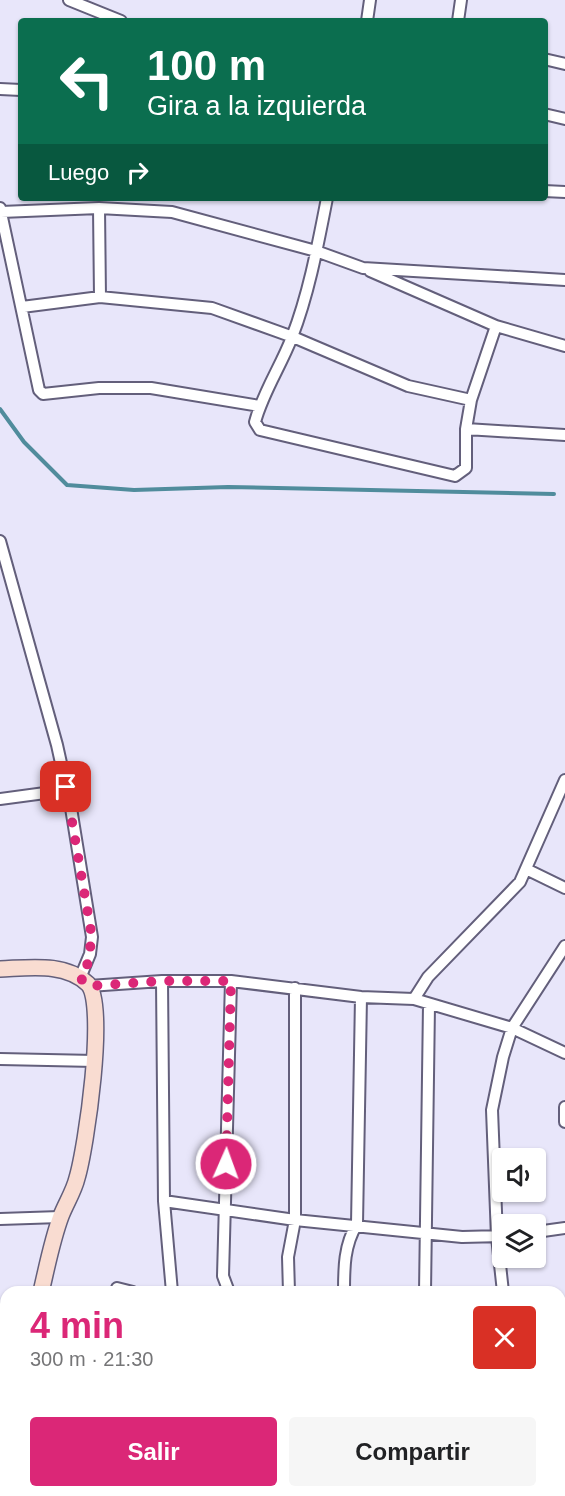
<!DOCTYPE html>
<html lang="es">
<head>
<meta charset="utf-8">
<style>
	:root { --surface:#fff; --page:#f6f6f6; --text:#202124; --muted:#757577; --accent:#db2777 }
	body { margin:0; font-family:Helvetica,sans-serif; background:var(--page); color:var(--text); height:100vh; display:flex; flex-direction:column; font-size:22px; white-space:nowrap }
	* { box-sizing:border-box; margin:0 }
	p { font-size:20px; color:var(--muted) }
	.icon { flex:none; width:33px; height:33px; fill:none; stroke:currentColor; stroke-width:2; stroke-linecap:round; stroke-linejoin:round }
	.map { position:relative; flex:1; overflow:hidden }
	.details { position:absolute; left:0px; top:1286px; width:566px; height:212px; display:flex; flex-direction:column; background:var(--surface); border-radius:18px 18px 0 0; box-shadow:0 2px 4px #0004 }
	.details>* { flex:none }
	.top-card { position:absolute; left:18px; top:18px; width:530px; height:183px; border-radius:6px; box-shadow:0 2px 4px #0004; background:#0b6e4f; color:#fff; overflow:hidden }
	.controls { position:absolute; left:492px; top:1148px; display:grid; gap:12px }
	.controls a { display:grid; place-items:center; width:54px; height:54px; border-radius:6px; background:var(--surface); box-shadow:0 2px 4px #0004; font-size:30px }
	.pin { position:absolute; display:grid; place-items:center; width:51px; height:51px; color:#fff; margin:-26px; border-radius:12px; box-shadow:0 3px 9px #0006 }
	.me { position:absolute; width:66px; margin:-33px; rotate:2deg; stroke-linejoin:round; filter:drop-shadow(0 0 4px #0008) }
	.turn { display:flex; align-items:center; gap:21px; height:126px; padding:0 30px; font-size:27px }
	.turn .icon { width:78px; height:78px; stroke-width:2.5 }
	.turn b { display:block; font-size:42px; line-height:51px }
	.then { display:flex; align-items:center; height:57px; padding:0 30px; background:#0003; gap:12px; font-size:22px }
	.round { display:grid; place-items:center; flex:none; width:63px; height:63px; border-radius:6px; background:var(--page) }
	.head { display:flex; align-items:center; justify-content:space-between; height:102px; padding:0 30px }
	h1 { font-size:36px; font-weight:700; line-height:45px; color:var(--accent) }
	.action { display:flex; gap:12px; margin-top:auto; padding:12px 30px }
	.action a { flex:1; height:69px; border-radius:6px; background:var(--accent); color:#fff; font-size:24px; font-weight:700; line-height:69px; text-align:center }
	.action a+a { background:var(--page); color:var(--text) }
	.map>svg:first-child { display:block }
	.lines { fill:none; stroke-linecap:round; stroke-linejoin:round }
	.stream { stroke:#508c9c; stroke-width:4 }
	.lane-casing { stroke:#635f7b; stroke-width:8 }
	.street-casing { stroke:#635f7b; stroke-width:14 }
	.secondary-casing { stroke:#635f7b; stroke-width:18 }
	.lane { stroke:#fff; stroke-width:5 }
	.street { stroke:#fff; stroke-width:10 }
	.secondary { stroke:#f9dcd1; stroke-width:15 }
	.route { stroke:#db2777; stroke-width:10; stroke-dasharray:0 18 }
</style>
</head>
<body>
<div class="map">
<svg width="565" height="1496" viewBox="0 0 565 1496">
	<rect width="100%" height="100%" fill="#e8e6fa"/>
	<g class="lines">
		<path class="stream" d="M0 409 24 442 67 485 134 490 228 487 554 494"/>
		<defs>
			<path id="lane" d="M0 1417H6"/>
			<path id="street" d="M69 0 121 21
				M367 21 370 0
				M458 21 461 0
				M544 59 565 64
				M0 89 21 90
				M544 114 565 119
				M544 191 565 192
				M327 198C318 244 309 293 292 337 281 366 263 392 255 422L260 430 455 476 466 468V429L471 400 496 326
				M0 208 39 390 43 394 99 388H151L260 406
				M99 208 100 297
				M1 212 99 208 172 212 316 251 363 268 565 280
				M370 271 496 326 565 346
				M22 307 100 297 212 308 293 337 408 386 471 400
				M466 429 565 435
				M0 541 57 745 71 808 92 937 90 954 80 978
				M0 799 45 793
				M526 869 565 888
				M162 981 164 1201 172 1292
				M89 986 162 981H231L361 997 414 999 512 1028 565 1053
				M414 999 428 977 520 882 565 780
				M0 1059 95 1061
				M565 1107V1122
				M164 1201 295 1220 462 1237 502 1236
				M0 1219 60 1217
				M536 1232 565 1228
				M117 1288 133 1292
				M229 1292 223 1276 231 981
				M289 1292 288 1257 295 1220V988
				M344 1292C344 1268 344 1245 357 1224L361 997
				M425 1292 429 1005
				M503 1292 497 1237 492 1110 503 1057 512 1028 565 946
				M455 1491 457 1496
				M539 1494 540 1496
				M200 1496 201 1491
				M260 1496 273 1491
				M348 1496 360 1491"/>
			<path id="secondary" d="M0 969C29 968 65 962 88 984 107 1005 86 1148 77 1178 74 1191 66 1203 61 1216 52 1240 47 1267 41 1292
				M2 1496 1 1473 6 1430"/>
		</defs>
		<use href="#lane" class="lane-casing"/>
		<use href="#street" class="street-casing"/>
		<use href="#secondary" class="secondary-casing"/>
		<use href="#lane" class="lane"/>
		<use href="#street" class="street"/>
		<use href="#secondary" class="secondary"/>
	</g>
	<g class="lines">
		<path class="route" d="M66 787 92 937 87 966 80 978 89 986 162 981H231L226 1164"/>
	</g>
</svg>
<div class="controls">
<a><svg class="icon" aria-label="sound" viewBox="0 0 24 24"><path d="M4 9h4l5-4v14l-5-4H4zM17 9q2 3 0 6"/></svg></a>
<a><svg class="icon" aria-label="layers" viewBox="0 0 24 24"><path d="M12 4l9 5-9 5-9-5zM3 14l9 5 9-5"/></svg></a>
</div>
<div class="pin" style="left:66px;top:787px;background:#d93025"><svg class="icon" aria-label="arrive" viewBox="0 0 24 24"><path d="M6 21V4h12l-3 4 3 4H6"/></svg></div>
<svg class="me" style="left:226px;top:1164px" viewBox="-20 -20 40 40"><circle r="17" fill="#db2777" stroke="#fff" stroke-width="3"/><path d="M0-11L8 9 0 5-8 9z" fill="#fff"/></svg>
<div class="top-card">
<div class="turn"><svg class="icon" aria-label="left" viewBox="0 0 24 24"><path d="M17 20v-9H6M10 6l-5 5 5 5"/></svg><div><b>100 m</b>Gira a la izquierda</div></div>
<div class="then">Luego<svg class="icon" aria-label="right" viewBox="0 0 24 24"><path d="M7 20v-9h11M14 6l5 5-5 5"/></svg></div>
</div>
<section class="details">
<div class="head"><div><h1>4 min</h1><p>300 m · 21:30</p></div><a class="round" style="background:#d93025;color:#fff"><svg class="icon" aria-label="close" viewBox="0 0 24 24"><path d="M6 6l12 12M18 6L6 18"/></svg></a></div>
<div class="action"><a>Salir</a><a>Compartir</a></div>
</section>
</div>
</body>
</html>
